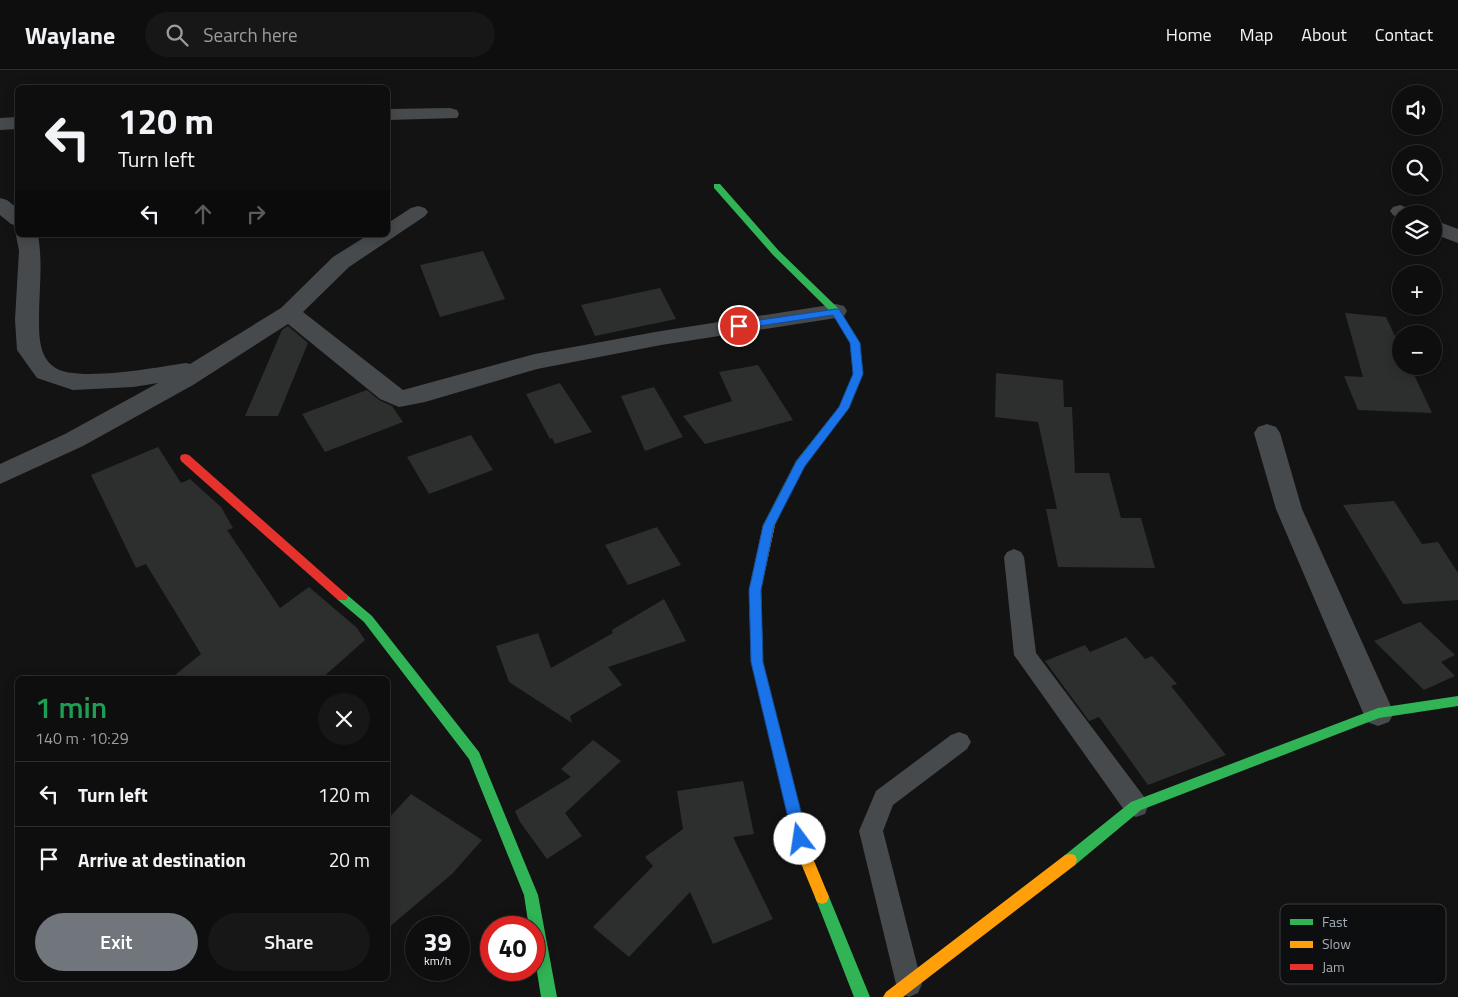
<!DOCTYPE html>
<html lang="en">
<head>
<meta charset="utf-8">
<style>
	:root { --surface:#0e0e0e; --page:#171717; --text:#f1f3f6; --muted:#9b9c9e; --line:#2e2e2e; --accent:#71767c }
	body { margin:0; font-family:"Titillium Web",sans-serif; background:var(--page); color:var(--text); height:100vh; display:flex; flex-direction:column; font-size:19px; white-space:nowrap }
	* { box-sizing:border-box; margin:0 }
	p { font-size:16px; color:var(--muted) }
	.icon { flex:none; width:28px; height:28px; fill:none; stroke:currentColor; stroke-width:2; stroke-linecap:round; stroke-linejoin:round }
	.map { position:relative; flex:1; overflow:hidden }
	.panel { position:absolute; left:15px; top:606px; width:375px; height:305px; display:flex; flex-direction:column; background:var(--surface); border-radius:8px; box-shadow:0 2px 12px #0003,0 0 0 1px var(--line) }
	.panel>* { flex:none }
	.banner { position:absolute; left:15px; top:15px; width:375px; height:152px; border-radius:8px; box-shadow:0 2px 12px #0003,0 0 0 1px var(--line); background:#0e0e0e; color:var(--text); overflow:hidden }
	.fabs { position:absolute; left:1392px; top:15px; display:grid; gap:10px }
	.fabs a { display:grid; place-items:center; width:50px; height:50px; border-radius:50%; background:var(--surface); box-shadow:0 2px 12px #0003,0 0 0 1px var(--line); font-size:25px }
	.speed { position:absolute; left:405px; top:846px; display:flex; gap:10px; font-size:25px; font-weight:700; text-align:center }
	.speed>* { display:grid; place-content:center; width:65px; height:65px; border-radius:50%; background:var(--surface); box-shadow:0 2px 12px #0003,0 0 0 1px var(--line); line-height:1 }
	.speed small { font-size:12px; font-weight:400 }
	.speed .limit { border:8px solid #d22; background:#fff; color:#111 }
	.pin { position:absolute; display:grid; place-items:center; width:42px; height:42px; color:#fff; margin:-21px; border:2px solid #fff; border-radius:50%; box-shadow:0 1px 5px #0007 }
	.me { position:absolute; width:55px; margin:-28px; rotate:346deg; stroke-linejoin:round; filter:drop-shadow(0 0 4px #0008) }
	.turn { display:flex; align-items:center; gap:18px; height:105px; padding:0 20px; font-size:22px }
	.turn .icon { width:65px; height:65px; stroke-width:2.5 }
	.turn b { display:block; font-size:35px; line-height:42px }
	.lanes { display:flex; align-items:center; height:48px; padding:0 20px; background:#0003; justify-content:center; gap:25px; direction:ltr }
	.lanes .off { opacity:.35 }
	.round { display:grid; place-items:center; flex:none; width:52px; height:52px; border-radius:26px; background:var(--page) }
	.overview { display:flex; align-items:center; justify-content:space-between; height:85px; padding:0 20px }
	h1 { font-size:30px; font-weight:600; line-height:38px; color:#1e9e55 }
	.button { display:flex; gap:10px; margin-top:auto; padding:10px 20px }
	.button a { flex:1; height:58px; border-radius:30px; background:var(--accent); color:#fff; font-size:20px; font-weight:600; line-height:58px; text-align:center }
	.button a+a { background:var(--page); color:var(--text) }
	ul { padding:0; list-style:none }
	li { display:flex; align-items:center; gap:15px; height:65px; padding:0 20px; border-top:1px solid var(--line) }
	li div { flex:1 }
	li b { display:block; font-size:19px }
	li em { font-style:normal }
	header { display:flex; align-items:center; gap:30px; box-sizing:border-box; height:70px; padding:0 25px; background:var(--surface); border-bottom:1px solid var(--line) }
	header strong { font-size:24px }
	nav { display:flex; gap:28px; margin-inline-start:auto; font-size:18px }
	.search { width:350px; height:45px; background:var(--page); display:flex; align-items:center; gap:12px; box-sizing:border-box; padding:0 18px; border-radius:28px; color:var(--muted); font-size:19px }
	.map>svg:first-child { display:block }
	.building { fill:#2d2e2e }
	.lines { fill:none; stroke-linecap:round; stroke-linejoin:round }
	.lane { fill:#474a4c; fill-rule:evenodd }
	.street { fill:#474a4c; fill-rule:evenodd }
	.fast { fill:#30b455; fill-rule:evenodd }
	.slow { fill:#ff9f0a; fill-rule:evenodd }
	.jam { fill:#e5322d; fill-rule:evenodd }
	.route { fill:#1a73e8; stroke:#114b97 }
	.key { fill:#0d0e0f; stroke:#3a3d41; stroke-width:1 }
	.key-label { font-size:14px; fill:#a4acb5 }
</style>
</head>
<body>
<header>
<strong>Waylane</strong>
<div class="search"><svg class="icon" aria-label="search" viewBox="0 0 24 24"><circle cx="10" cy="10" r="6"/><path d="M15 15l6 6"/></svg>Search here</div>
<nav><a>Home</a><a>Map</a><a>About</a><a>Contact</a></nav>
</header>
<div class="map">
<svg width="1458" height="927" viewBox="0 0 1458 927">
	<rect width="100%" height="100%" fill="#131313"/>
	<path class="building" d="M483 181 505 229 440 247 420 195Z
		M660 218 676 249 595 266 581 235Z
		M1345 243 1386 247 1401 279V296H1410L1432 343 1358 340 1344 306 1363 307Z
		M288 256 308 273 278 346H245L282 260Z
		M758 295 793 350 705 374 683 346 732 331 719 302Z
		M996 303 1063 310 1064 337H1072L1075 403H1109L1121 448H1141L1155 498 1058 497 1046 439H1057L1038 352 995 347Z
		M560 313 592 362 555 374 552 368 550 369 526 324Z
		M654 317 683 367 645 381 621 326Z
		M367 320 379 330 392 336 403 352 325 382 302 344Z
		M471 365 493 400 429 424 407 387Z
		M158 377 181 413 190 409 221 437 233 458 227 460 280 538 309 517 357 558 365 570 321 609H170L201 584 146 494 136 498 91 405Z
		M1394 431 1422 474 1438 472 1458 503V530L1403 534 1343 435Z
		M657 457 681 495 628 515 605 475Z
		M664 529 686 571 608 597 622 615 570 646 572 653 509 612 496 576 538 563 551 598 613 563 612 560Z
		M1420 552 1455 585 1441 592 1455 606 1424 620 1374 571Z
		M1126 567 1145 589 1152 586 1177 614 1171 616 1226 685 1148 715 1099 647 1089 651 1045 591 1085 575 1090 582Z
		M593 670 621 691 565 743 582 766 547 789 520 752 515 741 571 707 561 699Z
		M743 711 754 764 733 767 773 849 713 874 690 822 629 887 593 857 653 796 645 787 683 759 677 721Z
		M411 724 482 770 452 804 388 858V749Z"/>
	<g class="lines">
		<path class="lane" d="M1014 479 1021 482 1024 487 1036 583 1145 728 1148 736 1145 744 1136 747 1127 744 1014 585 1004 487 1007 482Z
			M959 662 967 665 971 672 967 679 893 735 883 761 922 914 918 923 909 927 900 923 896 914 859 761 876 721 951 665Z"/>
		<path class="street" d="M450 38 457 40 459 44 457 48 388 50V39Z
			M18 47V59L0 60V48Z
			M0 128 7 130 18 139V156L11 154 0 145Z
			M1400 135 1413 140 1416 144H1401V149L1393 145 1390 141 1393 137Z
			M418 136 425 138 428 142 425 146 349 197 303 242 403 320 535 284 661 261 836 234 844 236 847 241 844 246 836 248 661 275 537 299 425 332 399 337 380 329 288 254 193 315 83 376 0 414V394L65 364 158 313 133 317 73 320 37 308 17 280 15 250 19 181 16 165 18 163V165H38C43 193 39 221 39 249 39 266 39 286 54 297 75 313 159 297 186 293L190 294 281 238 333 187 368 165H388V153L411 138Z
			M1434 150 1458 159V173L1434 164Z
			M1267 354 1276 357 1280 363 1302 439 1394 643 1389 652 1378 656 1367 652 1276 439 1254 363 1258 357Z"/>
		<path class="fast" d="M714 114H720L779 181 839 239 860 273 863 304 849 338 804 396 775 455 769 459 763 455 796 391 839 337 853 304 850 273 832 243 773 185 714 118Z
			M342 522 346 524 372 546 479 682 538 825 557 927H541L534 883V858H529L524 825 469 689 364 552 338 530 336 527 338 524Z
			M1458 626V636L1379 648 1141 740 1075 795 1070 796 1065 795 1063 790 1065 785 1131 732 1378 638Z
			M822 820 827 822 870 927H854L815 827 817 822Z"/>
		<path class="slow" d="M769 451 775 455 761 520 763 592 812 786 829 827 827 832 822 834 817 832 798 786 751 592 749 520 763 455Z
			M1070 784 1075 785 1077 790 1075 795 903 927H883L886 922 1065 785Z"/>
		<path class="jam" d="M185 384 189 385 346 524 348 527 346 530H338L181 391 180 388 181 385Z"/>
	</g>
	<path class="route" d="M836 239H839L860 273 863 304 849 338 805 396 774 456 761 520 763 592 808 769 805 773 800 775 796 773 793 769 751 592 749 520 763 456 796 392 839 337 853 304 850 273 833 245 739 259 734 256 739 253Z"/>
	<rect x="1280" y="834" width="166" height="80" rx="8" class="key"/>
	<rect x="1290" y="849" width="23" height="6" fill="#30b455"/>
	<rect x="1290" y="871" width="23" height="7" fill="#ff9f0a"/>
	<rect x="1290" y="894" width="23" height="6" fill="#e5322d"/>
	<g class="key-label">
		<text x="1322" y="857">Fast</text>
		<text x="1322" y="879">Slow</text>
		<text x="1322" y="902">Jam</text>
	</g>
</svg>
<div class="fabs">
<a><svg class="icon" aria-label="sound" viewBox="0 0 24 24"><path d="M4 9h4l5-4v14l-5-4H4zM17 9q2 3 0 6"/></svg></a>
<a><svg class="icon" aria-label="search" viewBox="0 0 24 24"><circle cx="10" cy="10" r="6"/><path d="M15 15l6 6"/></svg></a>
<a><svg class="icon" aria-label="layers" viewBox="0 0 24 24"><path d="M12 4l9 5-9 5-9-5zM3 14l9 5 9-5"/></svg></a>
<a>+</a>
<a>−</a>
</div>
<div class="speed"><div>39<small>km/h</small></div><div class="limit">40</div></div>
<div class="pin" style="left:739px;top:256px;background:#d93025"><svg class="icon" aria-label="arrive" viewBox="0 0 24 24"><path d="M6 21V4h12l-3 4 3 4H6"/></svg></div>
<svg class="me" style="left:800px;top:769px" viewBox="-20 -20 40 40"><circle r="19" fill="#fff"/><path d="M0-13L10 11 0 6-10 11z" fill="#1a73e8"/></svg>
<div class="banner">
<div class="turn"><svg class="icon" aria-label="left" viewBox="0 0 24 24"><path d="M17 20v-9H6M10 6l-5 5 5 5"/></svg><div><b>120 m</b>Turn left</div></div>
<div class="lanes"><svg class="icon" aria-label="left" viewBox="0 0 24 24"><path d="M17 20v-9H6M10 6l-5 5 5 5"/></svg><svg class="icon off" aria-label="ahead" viewBox="0 0 24 24"><path d="M12 20V5M6 11l6-6 6 6"/></svg><svg class="icon off" aria-label="right" viewBox="0 0 24 24"><path d="M7 20v-9h11M14 6l5 5-5 5"/></svg></div>
</div>
<section class="panel">
<div class="overview"><div><h1>1 min</h1><p>140 m · 10:29</p></div><a class="round"><svg class="icon" aria-label="close" viewBox="0 0 24 24"><path d="M6 6l12 12M18 6L6 18"/></svg></a></div>
<ul>
<li><svg class="icon" aria-label="left" viewBox="0 0 24 24"><path d="M17 20v-9H6M10 6l-5 5 5 5"/></svg><div><b>Turn left</b></div><em>120 m</em></li>
<li><svg class="icon" aria-label="arrive" viewBox="0 0 24 24"><path d="M6 21V4h12l-3 4 3 4H6"/></svg><div><b>Arrive at destination</b></div><em>20 m</em></li>
</ul>
<div class="button"><a>Exit</a><a>Share</a></div>
</section>
</div>
</body>
</html>
